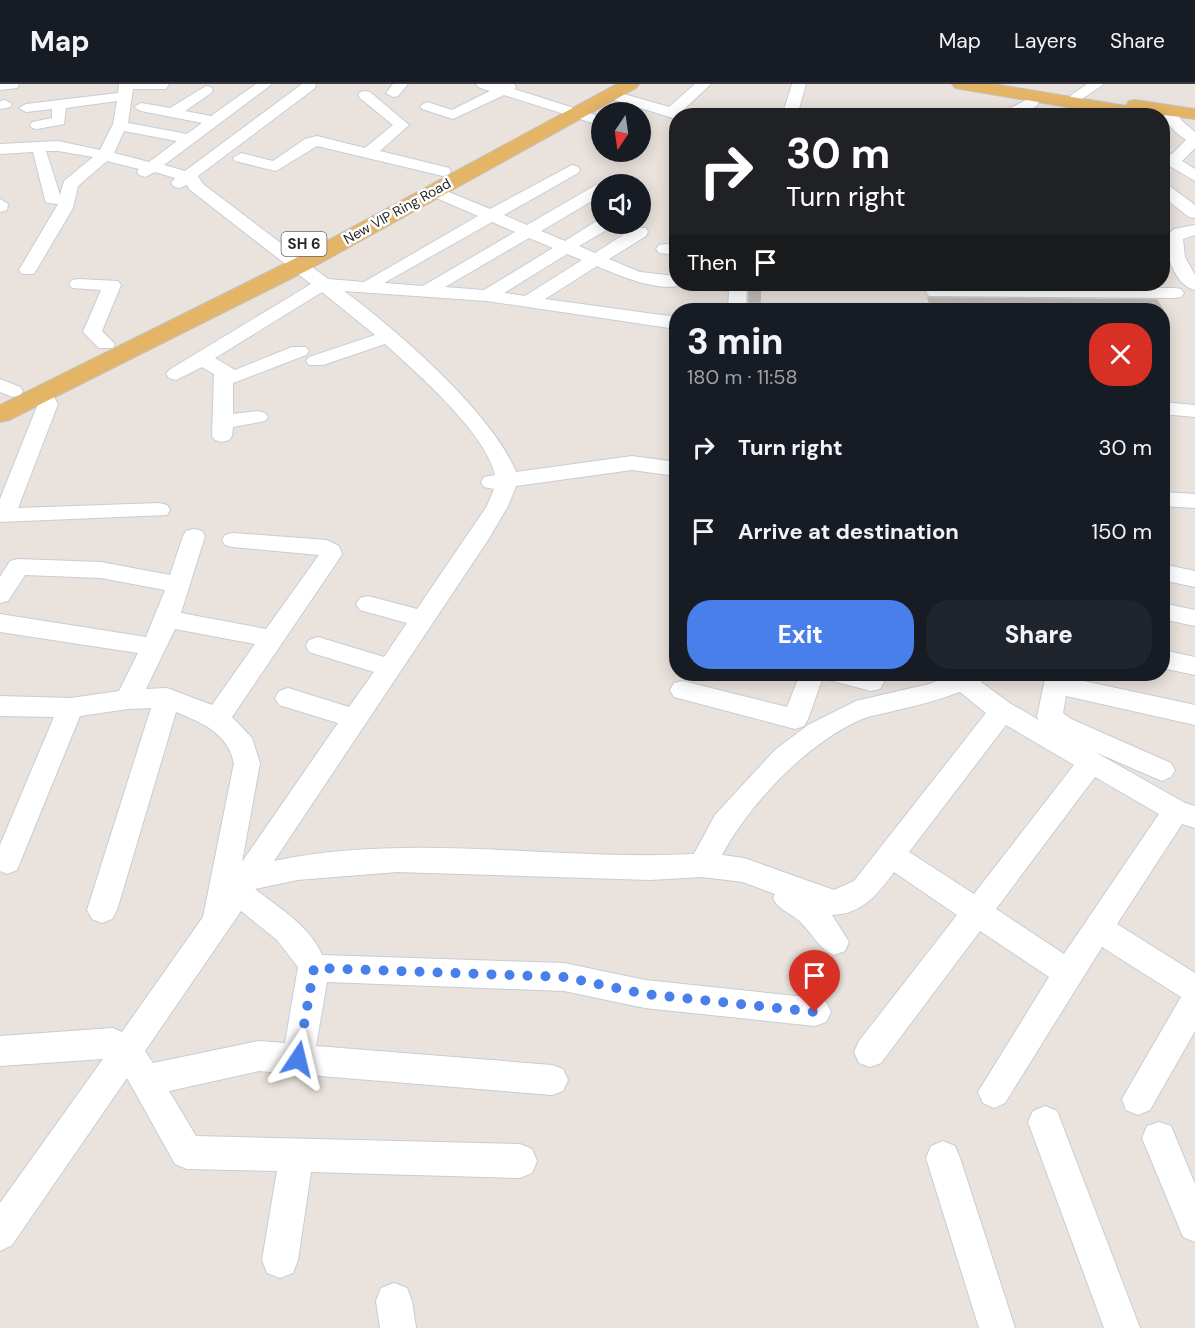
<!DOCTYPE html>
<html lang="en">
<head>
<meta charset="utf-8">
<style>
	:root { --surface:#171b24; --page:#20242c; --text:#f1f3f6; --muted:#9ea1a6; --line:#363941; --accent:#497fea }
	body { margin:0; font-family:"DM Sans",sans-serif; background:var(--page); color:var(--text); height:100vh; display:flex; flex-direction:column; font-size:22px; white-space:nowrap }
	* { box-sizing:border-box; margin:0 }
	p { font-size:20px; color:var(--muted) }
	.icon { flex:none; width:33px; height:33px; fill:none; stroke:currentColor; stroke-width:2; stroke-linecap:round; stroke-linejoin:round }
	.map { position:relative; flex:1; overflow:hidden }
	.drawer { position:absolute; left:669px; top:219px; width:501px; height:378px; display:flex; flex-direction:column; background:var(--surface); border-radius:24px; box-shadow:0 3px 15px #0003 }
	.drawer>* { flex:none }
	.hud { position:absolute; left:669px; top:24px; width:501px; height:183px; border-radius:24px; box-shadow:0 3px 15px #0003; background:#202124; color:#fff; overflow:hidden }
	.needle { width:39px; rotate:193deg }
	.controls { position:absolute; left:591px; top:18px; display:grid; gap:12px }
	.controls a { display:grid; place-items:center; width:60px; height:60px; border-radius:50%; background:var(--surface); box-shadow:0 3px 15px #0003; font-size:30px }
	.pin { position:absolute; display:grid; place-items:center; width:51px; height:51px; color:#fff; margin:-62px -26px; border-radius:50% 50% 50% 0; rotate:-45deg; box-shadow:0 0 6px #0007 }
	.pin .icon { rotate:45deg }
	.me { position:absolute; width:66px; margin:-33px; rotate:10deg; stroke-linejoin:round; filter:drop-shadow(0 0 4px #0008) }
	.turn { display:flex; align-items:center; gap:21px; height:126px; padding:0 18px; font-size:27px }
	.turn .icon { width:78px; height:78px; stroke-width:2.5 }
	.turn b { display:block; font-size:42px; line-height:51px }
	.then { display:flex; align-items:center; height:57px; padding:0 18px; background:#0003; gap:12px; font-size:22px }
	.round { display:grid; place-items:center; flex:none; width:63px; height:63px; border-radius:24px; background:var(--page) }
	.headline { display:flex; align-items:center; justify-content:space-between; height:102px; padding:0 18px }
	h1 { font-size:36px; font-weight:800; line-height:45px }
	.cta { display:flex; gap:12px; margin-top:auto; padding:12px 18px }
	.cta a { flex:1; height:69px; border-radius:24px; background:var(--accent); color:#fff; font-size:24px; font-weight:800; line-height:69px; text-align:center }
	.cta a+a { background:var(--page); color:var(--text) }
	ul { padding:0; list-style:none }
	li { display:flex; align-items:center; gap:18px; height:84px; padding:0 18px }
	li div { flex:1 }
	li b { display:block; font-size:22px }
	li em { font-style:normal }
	header { display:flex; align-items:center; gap:36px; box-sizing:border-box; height:84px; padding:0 30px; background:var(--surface); border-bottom:2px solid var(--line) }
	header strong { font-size:28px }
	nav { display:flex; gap:33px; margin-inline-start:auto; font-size:21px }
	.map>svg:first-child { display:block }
	.building { fill:#c3bdb8; stroke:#c5beb6; stroke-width:1.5 }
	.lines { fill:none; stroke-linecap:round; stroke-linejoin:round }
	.minor-casing { stroke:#c7cdd6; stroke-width:2 }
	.major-casing { stroke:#c3c3c3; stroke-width:2 }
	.minor { fill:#fff; fill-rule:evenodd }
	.major { fill:#e4b567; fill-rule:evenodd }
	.route { stroke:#497fea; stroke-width:10; stroke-dasharray:0 18 }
	.labels { text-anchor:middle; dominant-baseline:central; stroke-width:5; stroke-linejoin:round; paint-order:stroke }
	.far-street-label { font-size:14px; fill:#292929; stroke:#fff }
	.shield { fill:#fff; stroke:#696969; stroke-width:1.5 }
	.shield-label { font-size:15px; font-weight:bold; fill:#292929 }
</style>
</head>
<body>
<header>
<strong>Map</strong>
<nav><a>Map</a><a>Layers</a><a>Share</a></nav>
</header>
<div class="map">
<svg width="1195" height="1244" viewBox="0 0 1195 1244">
	<rect width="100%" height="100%" fill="#eae2dc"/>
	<path class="building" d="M749 200H761L760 218H749Z
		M923 200H1148L1149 202 935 201 925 205Z
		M928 214 1157 216 1163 226H1074L1072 223 991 225 931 223Z"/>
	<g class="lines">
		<defs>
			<path id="minor" d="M0 0H18L19 1 17 4 0 6Z
				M119 0H169L166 5H133L128 39 187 50 202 39 141 27 134 23 141 19 170 24 206 2 211 3 213 6 211 9 185 27 211 32 256 0H272L164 81 185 87 302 0H316L315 4 198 92 203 100 328 195 364 198 478 132 427 110 425 107 427 104H439L490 125 572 81 578 83 580 86 578 89 504 131 527 141 596 101 607 100H602V111L541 147 565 157 598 136H602V140H612L610 144 579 162 595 169 634 144H646L648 148 646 152 609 175 640 188 676 192V200H683C663 210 617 191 597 182L545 215 676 233V245L487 217 344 207C397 246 492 329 516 388L632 372 676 378V392L632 386 516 402 508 422 488 456 274 777C412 748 555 777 694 770L715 731 775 666 808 641 856 617 929 600 956 590H986L981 598 1011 620 1039 636 1037 633 1046 590H1070V594L1195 621V641L1066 612 1063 629 1071 635 1171 679 1175 686 1171 693 1162 697 1095 668 1185 719 1195 722V744L1182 740 1117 840 1195 889V947L1150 1026 1138 1031 1126 1026 1122 1015 1181 913 1102 863 1005 1019 994 1024 983 1019 978 1008 1049 893 980 847 881 979 870 983 859 979 854 968 859 957 957 831 894 788C877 811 862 830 832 831L849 858 845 867 834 871C818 865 811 846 797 835 787 827 778 825 773 814L775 810 743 798 702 793 650 796 397 788 297 796 255 805C280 825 309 841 322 871L564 879 645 896 815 914 826 918 831 928 826 938 815 942 645 924 564 907 327 898 316 962 552 981 563 985 568 996 563 1007 552 1011 259 987 169 1007 196 1052 520 1060 532 1065 537 1077 532 1089 520 1094 311 1088 298 1176 293 1189 280 1194 267 1189 262 1176 277 1087 187 1085 175 1080 127 994 12 1161 0 1167V1119L103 975 0 982V952L113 944 122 948 203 833 234 679C227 648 202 639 176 628L117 826 112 835 102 839 92 835 87 826 151 624 128 625 80 632 17 786 7 790 0 787V761L54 633 0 632V612L71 614 119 607 138 569 0 548V530L146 553 165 506 101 494 25 491 8 517 0 519V493L10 477 18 475 101 478 170 491 183 452 186 447 194 445 202 447 205 452 181 529 266 545 319 471 233 463 225 461 222 456 225 451 233 449 327 456 339 462 342 470 339 475 232 633 252 654 260 679 242 778 338 639 279 621 275 614 279 607 288 604 349 623 374 588 309 568 306 562 309 556 318 553 384 573 407 539 360 526 356 520 360 514 368 512 417 525 487 422 494 405 484 403 481 398 484 393 495 391C486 349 417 289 385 260L323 281H309L306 277 309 273 375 251 322 208 215 274 235 286 292 263H306L309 267 306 271 233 299V330L258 327 265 329 268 333 265 337 233 343 232 352 229 356 222 358 215 356 212 352 214 290 202 283 176 296 169 294 166 290 169 286 311 200 189 105 187 101 179 104 173 102 171 99 175 94 155 88 145 93 139 91 137 88 139 85 107 77 78 102 73 124 34 190H22L19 186 58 120 47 119 45 116 33 68 0 70V60L58 57 100 66 113 40 117 17 66 24 64 40 37 45 32 44 30 41 32 38 52 34V25L26 28 19 24 26 20 118 9ZM124 47 177 57 149 78 114 69ZM46 67H58L93 73 64 97 60 111ZM492 138 515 148 423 202 384 199ZM529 154 553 164 484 206 445 203ZM567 170 582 176 525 212 504 209ZM175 545 255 560 212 621 167 604 146 605ZM960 608 986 629 854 797 834 806 744 774 722 771C750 719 807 659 862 635 872 631 883 630 893 627 916 622 938 616 960 608ZM1006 641 1074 681 974 810 909 768ZM1095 693 1159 730 1064 870 996 825ZM241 827 277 856 298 883 285 959 259 957 153 979 145 967Z
				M393 0H408L398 12 393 13 386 9Z
				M476 0H514L516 3 514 5 602 33V42L504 11 453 35 422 25 420 22 427 18 452 26 490 7 478 3Z
				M695 0H711L682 27 690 32H676V35L605 13 603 10 610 6 669 23Z
				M792 0H806L797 32H782Z
				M1087 0H1104L1082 15H1072L1070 12Z
				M365 7 370 8 409 41 380 67 449 84 451 87 449 90 443 92 317 62 276 87 235 77 233 74 241 69 273 77 305 55 317 52 365 64 393 41 360 14 358 11 360 8Z
				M1034 9 1041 13 1037 22 1016 32H995L1026 16 1029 10Z
				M5 16 12 20 10 23 0 25V17Z
				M1170 22 1175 23 1181 36 1195 48V64L1182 77 1195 85V97L1168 81 1162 83V73L1172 70 1186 56C1175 48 1165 40 1163 26Z
				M741 25 746 26 748 29 747 32H731L736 26Z
				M640 45 651 50 648 53 640 54Z
				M1162 99 1168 101 1195 121V134L1189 133 1162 112Z
				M0 115 8 120 7 126 0 128Z
				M1195 141V151L1183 155 1185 173 1195 191V206C1175 201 1166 172 1166 153L1174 145Z
				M665 160 676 161V171L659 169 656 165 659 161Z
				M78 195 118 197 121 201 102 247 115 260 113 264H99L83 248 101 206 72 204 69 200 72 196Z
				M692 200H747L746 226H728L729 207 695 204Z
				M935 203 1175 204 1181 205 1184 209 1181 213 1175 214 929 212 926 208 929 204Z
				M0 295 20 303 23 307 20 311 13 313 0 308Z
				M43 304 50 306 58 320 18 424 159 419 167 421 170 426 167 431 0 438V415L38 320 33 310 36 306Z
				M1162 318 1195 321V333L1162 330Z
				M1162 408 1195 410V424L1162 422Z
				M1162 480 1195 487V503L1162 496Z
				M1162 519 1195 526V542L1162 535Z
				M1162 566 1195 573V591L1162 584Z
				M800 590H824L808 635 804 642 795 645 674 613 670 606 674 599 683 597 787 623Z
				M826 590H874L880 591 884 598 880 605 871 607 829 596Z
				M1045 1022 1057 1027 1140 1244H1104L1028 1038 1033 1027Z
				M1159 1038 1171 1042 1195 1100V1158L1183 1153 1142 1054 1147 1042Z
				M943 1057 955 1062 960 1074 1015 1244H979L926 1074 931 1062Z
				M394 1199 407 1204 412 1217 416 1244H380L376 1217 381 1204Z"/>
			<path id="major" d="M617 0H639L636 4 308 186 9 336 0 338V321L292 176Z
				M952 0H993L1126 22 1129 17 1135 16 1195 25V35L1164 31 1162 36V32H1120L961 5 955 4Z"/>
		</defs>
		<use href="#minor" class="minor-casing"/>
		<use href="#major" class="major-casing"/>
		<use href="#minor" class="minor"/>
		<use href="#major" class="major"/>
	</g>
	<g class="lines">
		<path class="route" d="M298 975 314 884 564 893 645 910 815 928"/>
	</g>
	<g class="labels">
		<g class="far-street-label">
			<text transform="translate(397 127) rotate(-29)">New VIP Ring Road</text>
		</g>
		<rect class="shield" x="281.5" y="148" width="45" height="24" rx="4.5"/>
		<g class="shield-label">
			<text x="304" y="160">SH 6</text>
		</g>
	</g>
</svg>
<div class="controls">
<a><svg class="needle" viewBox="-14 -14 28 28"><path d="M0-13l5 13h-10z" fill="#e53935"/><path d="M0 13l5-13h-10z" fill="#9ea1a6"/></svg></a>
<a><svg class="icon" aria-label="sound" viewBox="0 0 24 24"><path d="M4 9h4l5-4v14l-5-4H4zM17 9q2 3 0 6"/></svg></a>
</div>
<div class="pin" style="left:815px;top:928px;background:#d93025"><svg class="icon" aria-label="arrive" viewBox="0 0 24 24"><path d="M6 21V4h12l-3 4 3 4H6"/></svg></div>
<svg class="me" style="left:298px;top:975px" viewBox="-20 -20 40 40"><path d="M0-17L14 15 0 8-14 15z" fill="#497fea" stroke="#fff" stroke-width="4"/></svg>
<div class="hud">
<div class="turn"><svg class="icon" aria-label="right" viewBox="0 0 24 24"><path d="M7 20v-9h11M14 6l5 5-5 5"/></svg><div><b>30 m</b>Turn right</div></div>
<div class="then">Then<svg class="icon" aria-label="arrive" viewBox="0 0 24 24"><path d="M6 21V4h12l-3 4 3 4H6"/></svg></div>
</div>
<section class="drawer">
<div class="headline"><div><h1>3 min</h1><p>180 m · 11:58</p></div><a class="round" style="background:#d93025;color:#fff"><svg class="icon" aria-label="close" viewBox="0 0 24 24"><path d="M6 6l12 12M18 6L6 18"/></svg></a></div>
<ul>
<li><svg class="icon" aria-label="right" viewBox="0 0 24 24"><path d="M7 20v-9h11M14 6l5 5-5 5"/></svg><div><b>Turn right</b></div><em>30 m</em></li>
<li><svg class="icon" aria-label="arrive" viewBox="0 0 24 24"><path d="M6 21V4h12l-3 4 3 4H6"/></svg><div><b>Arrive at destination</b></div><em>150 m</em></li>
</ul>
<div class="cta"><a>Exit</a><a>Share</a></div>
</section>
</div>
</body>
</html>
